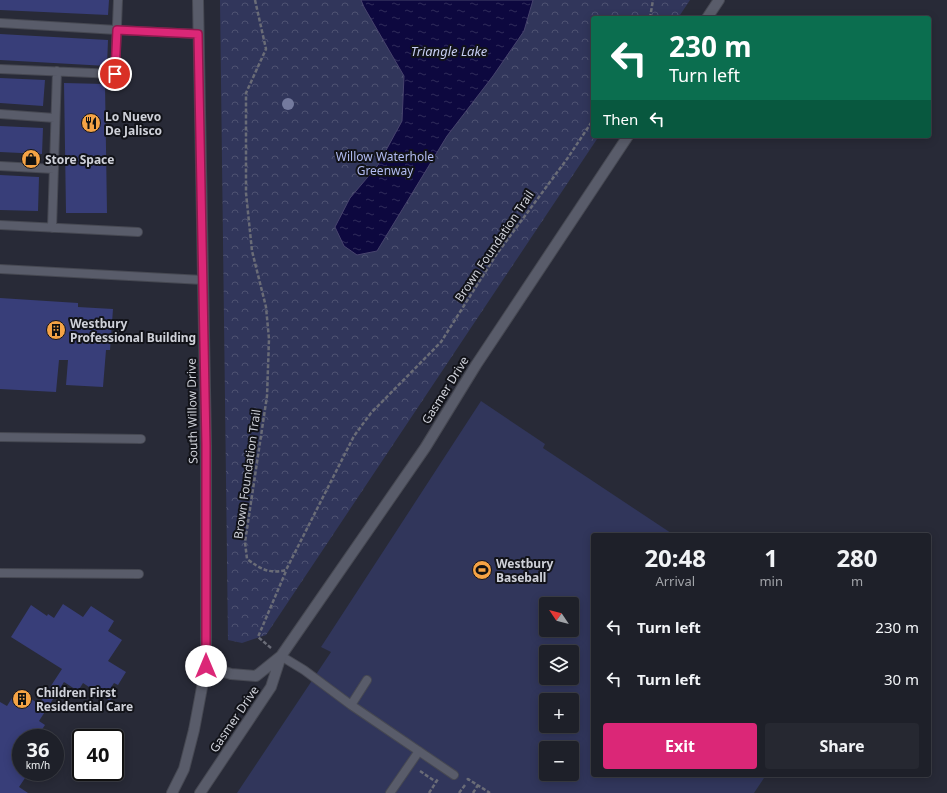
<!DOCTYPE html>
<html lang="en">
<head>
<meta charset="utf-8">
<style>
	:root { --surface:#1e2029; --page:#262831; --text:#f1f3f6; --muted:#a1a3a8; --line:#3c3e46; --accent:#db2777 }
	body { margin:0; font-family:"Noto Sans",sans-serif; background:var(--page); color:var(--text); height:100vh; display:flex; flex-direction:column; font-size:15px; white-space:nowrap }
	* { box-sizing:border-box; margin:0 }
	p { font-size:13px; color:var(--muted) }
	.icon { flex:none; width:22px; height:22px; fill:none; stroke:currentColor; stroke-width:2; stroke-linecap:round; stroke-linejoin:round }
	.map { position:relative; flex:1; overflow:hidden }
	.panel { position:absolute; left:591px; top:533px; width:340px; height:244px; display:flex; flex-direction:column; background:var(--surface); border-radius:4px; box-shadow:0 2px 10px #0003,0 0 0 1px var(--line) }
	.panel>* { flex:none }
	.hud { position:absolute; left:591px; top:16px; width:340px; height:122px; border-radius:4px; box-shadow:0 2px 10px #0003,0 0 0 1px var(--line); background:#0b6e4f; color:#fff; overflow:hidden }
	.needle { width:26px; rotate:305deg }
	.controls { position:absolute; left:539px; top:597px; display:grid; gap:8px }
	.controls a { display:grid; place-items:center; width:40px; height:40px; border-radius:4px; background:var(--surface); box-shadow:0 2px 10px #0003,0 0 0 1px var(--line); font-size:20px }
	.speed { position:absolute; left:12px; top:729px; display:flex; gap:8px; font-size:20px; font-weight:700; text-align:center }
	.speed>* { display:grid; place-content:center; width:52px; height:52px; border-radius:50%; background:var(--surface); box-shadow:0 2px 10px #0003,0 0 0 1px var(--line); line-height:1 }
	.speed small { font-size:10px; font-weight:400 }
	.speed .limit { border:2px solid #111; border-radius:6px; background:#fff; color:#111 }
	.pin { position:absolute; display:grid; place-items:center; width:34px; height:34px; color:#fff; margin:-17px; border:2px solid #fff; border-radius:50%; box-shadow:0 1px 4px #0007 }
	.me { position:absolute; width:44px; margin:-22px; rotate:0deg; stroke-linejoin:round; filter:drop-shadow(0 0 3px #0008) }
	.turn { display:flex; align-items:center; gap:14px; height:84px; padding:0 12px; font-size:18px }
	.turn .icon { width:52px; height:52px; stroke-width:2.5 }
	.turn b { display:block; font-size:28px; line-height:34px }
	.then { display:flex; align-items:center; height:38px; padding:0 12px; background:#0003; gap:8px; font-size:15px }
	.eta { display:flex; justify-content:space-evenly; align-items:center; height:68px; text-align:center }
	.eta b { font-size:24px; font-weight:700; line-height:28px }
	.cta { display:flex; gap:8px; margin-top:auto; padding:8px 12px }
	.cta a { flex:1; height:46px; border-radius:4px; background:var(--accent); color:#fff; font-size:16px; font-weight:700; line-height:46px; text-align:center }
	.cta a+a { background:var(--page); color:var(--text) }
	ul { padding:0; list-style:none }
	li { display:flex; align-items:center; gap:12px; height:52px; padding:0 12px }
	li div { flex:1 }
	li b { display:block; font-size:15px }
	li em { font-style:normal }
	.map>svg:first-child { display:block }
	.forest { fill:url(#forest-crowns) }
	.pitch { fill:#31365b; fill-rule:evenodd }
	.water { fill:url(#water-ripples); stroke:#47446d }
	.building { fill:#383e79 }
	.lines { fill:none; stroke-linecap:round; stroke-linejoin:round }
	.lane-casing { stroke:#464852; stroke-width:10 }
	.secondary-casing { stroke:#464852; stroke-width:12 }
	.path { stroke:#6a6c77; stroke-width:2.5; stroke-dasharray:4 2; stroke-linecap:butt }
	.lane { stroke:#595c6a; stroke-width:8 }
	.secondary { stroke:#595c6a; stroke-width:10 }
	.tree { fill:#747a9e }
	.route-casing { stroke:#8e194d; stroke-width:10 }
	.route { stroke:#db2777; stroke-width:7 }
	.labels { text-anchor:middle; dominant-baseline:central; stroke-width:4; stroke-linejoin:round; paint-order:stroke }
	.poi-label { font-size:12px; font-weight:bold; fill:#cfd1d9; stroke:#121319; text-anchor:start }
	.park-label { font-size:12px; fill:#b2bcf2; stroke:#121319 }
	.street-label { font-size:12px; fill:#cfd1d9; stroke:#121319 }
	.water-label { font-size:13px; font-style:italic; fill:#c6cdf1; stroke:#121319 }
</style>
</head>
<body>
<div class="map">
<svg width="947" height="793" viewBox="0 0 947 793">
	<defs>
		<pattern id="forest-crowns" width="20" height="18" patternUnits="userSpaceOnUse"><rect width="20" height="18" fill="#31365b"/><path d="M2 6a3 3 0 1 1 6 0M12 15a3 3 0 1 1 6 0" fill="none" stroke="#4e5272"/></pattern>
		<pattern id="water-ripples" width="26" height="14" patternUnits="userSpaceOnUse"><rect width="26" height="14" fill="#0d083f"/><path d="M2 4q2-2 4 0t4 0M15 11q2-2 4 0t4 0" fill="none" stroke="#2f2b5a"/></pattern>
	</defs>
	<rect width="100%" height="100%" fill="#282a37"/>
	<path class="forest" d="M220 0H690L678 18H593V136H599L266 635 242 643 228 640Z"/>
	<path class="pitch" d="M481 401 545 444 543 448 674 535H593V775H766L754 793H237L331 652 321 647ZM546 604H572V630H546ZM546 652H572V678H546ZM546 700H572V726H546ZM546 748H572V774H546Z"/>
	<path class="water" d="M361 0H533L524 31 493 76 447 136 377 251 357 255 344 246 335 227 350 198 378 165 402 121 404 76 364 7Z"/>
	<path class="building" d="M0 0H109L108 15 0 10Z
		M0 34 108 40 107 66 0 60Z
		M0 78 45 80 43 106 0 103Z
		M64 83 105 84 107 213H66Z
		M0 126 43 128 42 154 0 152Z
		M0 175 39 177 38 211 0 210Z
		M0 298 78 303V307L113 309 110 350H106L103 387 66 385 68 360H59L56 392 0 389Z
		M63 604 83 617 91 606 114 621 108 631 122 640 108 661 126 672 118 685 114 683 106 695 111 698 110 701 83 683 78 691 64 682 39 721 45 725 41 731 52 738H21V772H29L19 787 28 793H0V702L7 706 17 690 39 704 62 669 11 637 31 605 47 616 48 614 54 618Z"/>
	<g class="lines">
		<defs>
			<path id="lane" d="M0 23 117 30 198 34
				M0 69 115 74 118 0
				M0 114 55 118
				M0 166 54 169
				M0 225 138 232
				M52 228 57 71
				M0 269 203 280
				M0 437 141 439
				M0 573 139 574
				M281 656 304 670 351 705 454 775
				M351 705 367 680
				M390 793 419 751"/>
			<path id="secondary" d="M707 18 719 0
				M206 666 231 674 256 676 281 656 425 448 476 365 628 136
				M172 793 184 769 194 730 206 666V445L198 0
				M200 793 271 687 281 656"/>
		</defs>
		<use href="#lane" class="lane-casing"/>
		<use href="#secondary" class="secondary-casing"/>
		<path class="path" d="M255 0 266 49 246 93V193L252 251 266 307 269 339 267 396 245 542 247 559C261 569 268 574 286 570L354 436 371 413 441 342 496 255 567 159 593 120
			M650 18 653 0
			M271 648 258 637 286 571
			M420 771 436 782
			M467 780 468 779 490 793
			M429 793 438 779
			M459 793 465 785
			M473 793 478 785"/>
		<use href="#lane" class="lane"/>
		<use href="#secondary" class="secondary"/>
	</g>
	<circle class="tree" cx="288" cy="104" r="6"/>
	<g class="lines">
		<defs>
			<path id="route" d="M115 74 117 30 198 34 206 445V666"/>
		</defs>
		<use href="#route" class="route-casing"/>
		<use href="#route" class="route"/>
	</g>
	<defs>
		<symbol id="restaurant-disc" viewBox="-11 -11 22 22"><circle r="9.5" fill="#f5a345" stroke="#121319"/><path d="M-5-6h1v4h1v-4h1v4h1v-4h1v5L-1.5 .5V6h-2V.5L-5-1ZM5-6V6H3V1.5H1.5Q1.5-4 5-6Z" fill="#111"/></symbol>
		<symbol id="shop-disc" viewBox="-11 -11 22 22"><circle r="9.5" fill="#f5a345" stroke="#121319"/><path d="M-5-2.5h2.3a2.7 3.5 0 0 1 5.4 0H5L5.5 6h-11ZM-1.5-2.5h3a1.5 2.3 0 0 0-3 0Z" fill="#111"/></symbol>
		<symbol id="building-disc" viewBox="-11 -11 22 22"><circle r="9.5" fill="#f5a345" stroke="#121319"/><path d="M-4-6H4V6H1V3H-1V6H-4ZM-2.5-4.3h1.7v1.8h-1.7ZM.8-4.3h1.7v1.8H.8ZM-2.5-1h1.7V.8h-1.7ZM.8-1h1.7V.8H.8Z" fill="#111"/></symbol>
		<symbol id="stadium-disc" viewBox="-11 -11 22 22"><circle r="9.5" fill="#f5a345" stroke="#121319"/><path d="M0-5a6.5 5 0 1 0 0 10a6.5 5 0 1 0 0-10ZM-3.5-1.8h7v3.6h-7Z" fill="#111"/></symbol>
	</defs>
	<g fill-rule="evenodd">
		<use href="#restaurant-disc" x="80" y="112" width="22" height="22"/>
		<use href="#shop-disc" x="20" y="148" width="22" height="22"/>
		<use href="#building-disc" x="45" y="319" width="22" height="22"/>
		<use href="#stadium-disc" x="471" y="559" width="22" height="22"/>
		<use href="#building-disc" x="11" y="688" width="22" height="22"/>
	</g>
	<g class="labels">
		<g class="poi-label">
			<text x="105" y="116">Lo Nuevo<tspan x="105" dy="14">De Jalisco</tspan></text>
			<text x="45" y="159">Store Space</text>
			<text x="70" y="323">Westbury<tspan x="70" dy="14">Professional Building</tspan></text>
			<text x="496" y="563">Westbury<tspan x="496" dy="14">Baseball</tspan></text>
			<text x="36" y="692">Children First<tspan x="36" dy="14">Residential Care</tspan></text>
		</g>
		<g class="park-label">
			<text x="385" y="156">Willow Waterhole<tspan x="385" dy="14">Greenway</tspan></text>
		</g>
		<g class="street-label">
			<text transform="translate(494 246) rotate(-56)">Brown Foundation Trail</text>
			<text transform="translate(445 390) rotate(-58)">Gasmer Drive</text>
			<text transform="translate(192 411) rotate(-91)">South Willow Drive</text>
			<text transform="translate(247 474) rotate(-82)">Brown Foundation Trail</text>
			<text transform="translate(234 719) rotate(-56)">Gasmer Drive</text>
		</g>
		<g class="water-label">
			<text x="449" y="51">Triangle Lake</text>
		</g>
	</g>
</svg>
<div class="controls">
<a><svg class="needle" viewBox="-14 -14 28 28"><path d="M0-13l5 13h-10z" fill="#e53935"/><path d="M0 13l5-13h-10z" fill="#a1a3a8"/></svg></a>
<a><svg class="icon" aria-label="layers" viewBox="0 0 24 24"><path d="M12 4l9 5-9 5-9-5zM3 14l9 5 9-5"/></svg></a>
<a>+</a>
<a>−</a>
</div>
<div class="speed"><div>36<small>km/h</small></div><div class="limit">40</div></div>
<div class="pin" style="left:115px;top:74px;background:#d93025"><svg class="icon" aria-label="arrive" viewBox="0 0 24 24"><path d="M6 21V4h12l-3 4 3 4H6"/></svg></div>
<svg class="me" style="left:206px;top:666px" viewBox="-20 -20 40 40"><circle r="19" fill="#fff"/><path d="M0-13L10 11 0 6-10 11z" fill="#db2777"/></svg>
<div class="hud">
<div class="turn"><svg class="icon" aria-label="left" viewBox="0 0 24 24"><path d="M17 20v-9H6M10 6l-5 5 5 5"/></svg><div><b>230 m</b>Turn left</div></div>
<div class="then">Then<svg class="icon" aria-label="left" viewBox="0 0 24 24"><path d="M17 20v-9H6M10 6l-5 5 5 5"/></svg></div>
</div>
<section class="panel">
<div class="eta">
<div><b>20:48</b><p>Arrival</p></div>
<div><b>1</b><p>min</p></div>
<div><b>280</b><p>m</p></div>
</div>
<ul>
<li><svg class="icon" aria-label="left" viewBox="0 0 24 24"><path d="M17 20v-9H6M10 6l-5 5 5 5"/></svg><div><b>Turn left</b></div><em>230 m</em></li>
<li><svg class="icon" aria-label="left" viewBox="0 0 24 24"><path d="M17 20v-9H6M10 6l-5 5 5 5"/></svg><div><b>Turn left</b></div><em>30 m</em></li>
</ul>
<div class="cta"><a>Exit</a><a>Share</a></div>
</section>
</div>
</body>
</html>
